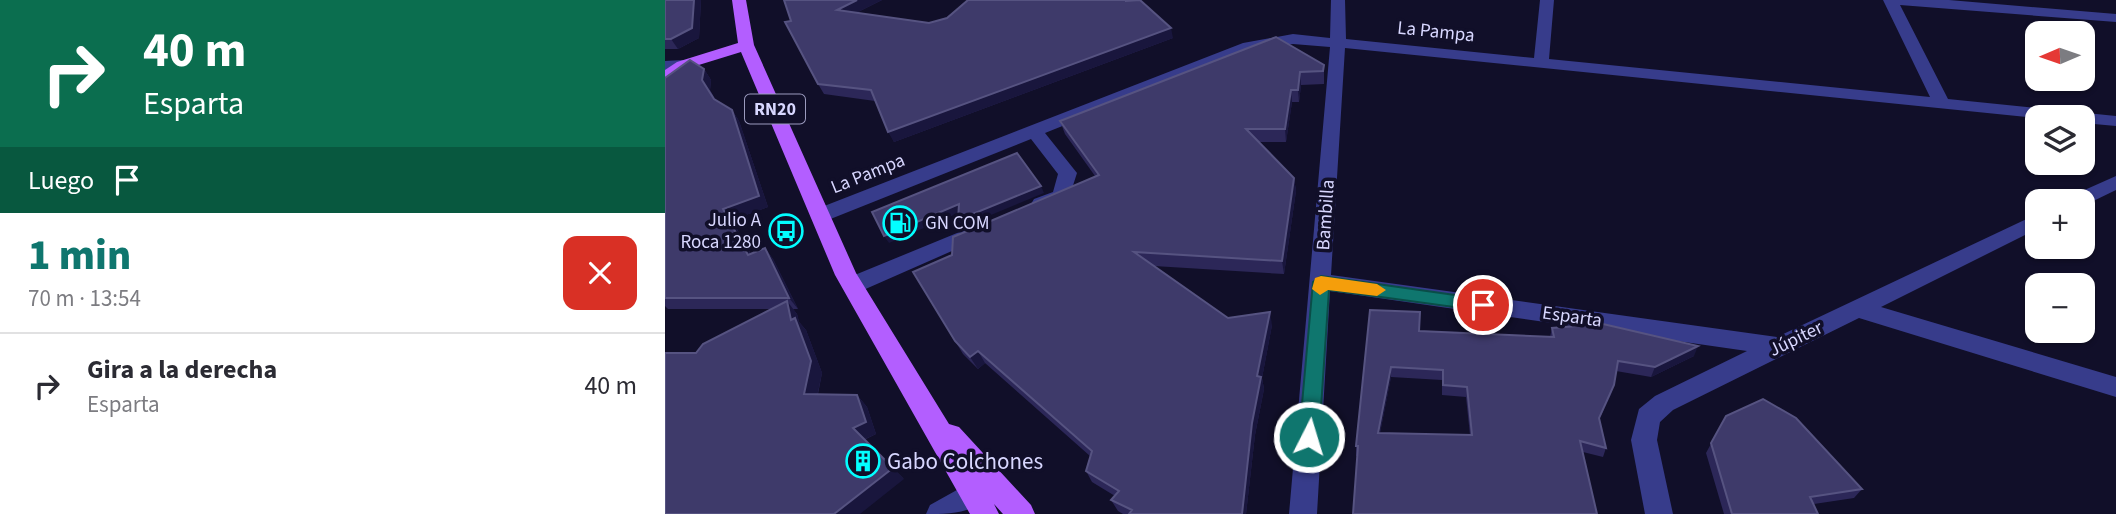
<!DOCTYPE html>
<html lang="es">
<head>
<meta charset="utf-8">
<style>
	:root { --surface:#fff; --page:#f2f2f3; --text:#2b2b33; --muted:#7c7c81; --line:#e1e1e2; --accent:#0f766e }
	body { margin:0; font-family:"Source Sans 3",sans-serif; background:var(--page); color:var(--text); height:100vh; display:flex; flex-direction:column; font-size:26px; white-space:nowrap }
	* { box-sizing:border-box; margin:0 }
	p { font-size:23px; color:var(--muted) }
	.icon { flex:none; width:38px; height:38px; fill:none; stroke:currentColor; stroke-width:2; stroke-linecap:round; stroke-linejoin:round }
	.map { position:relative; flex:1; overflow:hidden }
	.sheet { display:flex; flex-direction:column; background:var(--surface); width:665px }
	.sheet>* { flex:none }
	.guide { background:#0b6e4f; color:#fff; overflow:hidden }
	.needle { width:46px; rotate:268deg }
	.buttons { position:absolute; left:1360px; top:21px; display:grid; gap:14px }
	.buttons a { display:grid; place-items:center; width:70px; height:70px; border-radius:14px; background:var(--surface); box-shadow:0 2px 5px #0004; font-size:35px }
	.pin { position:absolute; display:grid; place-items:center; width:60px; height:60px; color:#fff; margin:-30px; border:4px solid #fff; border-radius:50%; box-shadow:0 2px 7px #0007 }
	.me { position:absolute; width:77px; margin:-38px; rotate:5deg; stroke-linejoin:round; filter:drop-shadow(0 0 5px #0008) }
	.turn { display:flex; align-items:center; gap:24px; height:147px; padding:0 28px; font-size:32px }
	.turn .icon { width:91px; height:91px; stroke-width:2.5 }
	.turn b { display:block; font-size:49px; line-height:60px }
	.then { display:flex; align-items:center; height:66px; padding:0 28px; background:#0003; gap:14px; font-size:26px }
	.round { display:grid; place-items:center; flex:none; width:74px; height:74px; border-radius:14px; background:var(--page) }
	.headline { display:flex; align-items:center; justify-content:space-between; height:119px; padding:0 28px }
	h1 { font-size:42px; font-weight:800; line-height:52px; color:var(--accent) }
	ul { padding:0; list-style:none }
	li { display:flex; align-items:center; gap:21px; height:105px; padding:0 28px; border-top:2px solid var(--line) }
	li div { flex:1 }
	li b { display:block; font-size:26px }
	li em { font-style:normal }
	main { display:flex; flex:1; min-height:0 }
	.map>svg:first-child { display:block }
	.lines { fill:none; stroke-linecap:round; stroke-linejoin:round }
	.minor { fill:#373c8b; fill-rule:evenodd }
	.major { fill:#b35eff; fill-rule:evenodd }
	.wall { fill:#2c2758; fill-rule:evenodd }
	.shaded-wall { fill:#19163d }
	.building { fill:#3e3a6a; stroke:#565381; stroke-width:2; fill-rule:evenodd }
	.route { fill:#0f766e; stroke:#0a4d48; stroke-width:2 }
	.slow { fill:#f59e0b }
	.labels { text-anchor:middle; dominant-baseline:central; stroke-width:7; stroke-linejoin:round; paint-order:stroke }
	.shield { fill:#110f29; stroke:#9c9bbf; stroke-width:2 }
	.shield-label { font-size:18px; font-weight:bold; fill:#d8d7ff }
	.street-label { font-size:19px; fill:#d8d7ff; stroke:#110f29 }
	.poi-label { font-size:19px; fill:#d8d7ff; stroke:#110f29; text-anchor:end }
	.near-poi-label { font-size:23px; fill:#d8d7ff; stroke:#110f29; text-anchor:start }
</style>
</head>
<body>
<main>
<section class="sheet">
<div class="guide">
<div class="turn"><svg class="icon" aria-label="right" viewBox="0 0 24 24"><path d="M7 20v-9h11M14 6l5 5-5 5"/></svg><div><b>40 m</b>Esparta</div></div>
<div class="then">Luego<svg class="icon" aria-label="arrive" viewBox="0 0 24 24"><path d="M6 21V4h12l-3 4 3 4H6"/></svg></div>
</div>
<div class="headline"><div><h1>1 min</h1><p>70 m · 13:54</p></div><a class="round" style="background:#d93025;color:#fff"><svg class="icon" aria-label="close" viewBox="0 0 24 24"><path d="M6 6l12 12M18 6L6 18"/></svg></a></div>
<ul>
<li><svg class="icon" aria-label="right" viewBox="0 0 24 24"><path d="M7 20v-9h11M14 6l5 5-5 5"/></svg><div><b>Gira a la derecha</b><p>Esparta</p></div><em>40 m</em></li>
</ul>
</section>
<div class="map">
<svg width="1451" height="514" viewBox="0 0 1451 514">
	<rect width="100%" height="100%" fill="#110f29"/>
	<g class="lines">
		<path class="minor" d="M666 0H680L681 39 869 58 875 0H889L884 59 1265 97 1218 0H1284L1451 14V22L1235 5 1283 99 1451 116V126L1418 123V117L1372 118 680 48 666 275 1112 337 1372 214V229L1216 307 1451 377V397L1194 318 1008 410 995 422 992 440 1008 514H980L966 440 974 409 990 396 1082 351 665 291 652 514H624L665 47 628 44 587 50 380 133 412 173 403 201 376 211 369 209 366 204 369 199 388 192 393 174 366 139 163 220H149L146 215 149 210 578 43 628 34 665 38Z
			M18 60 24 62V68L0 71V61Z
			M1451 176V190L1418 206V201H1403L1406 196Z
			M314 224 321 226 324 231 321 236 196 291H180L177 285 180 279Z
			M308 481 318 485 322 494C311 514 284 514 261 514L265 505Z"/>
		<path class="major" d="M67 0H81L89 45 191 273 284 424 294 427 366 505 370 514H338L329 504 334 514H305L170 275 76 52 24 68 0 82V70L12 62 73 43Z"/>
	</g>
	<path class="wall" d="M0 0H36L34 38 13 49H0Z
		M119 0H217L191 13 264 23 282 18 303 0H461L508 38 229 142 210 101 159 94 153 84 126 21Z
		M659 65V84L636 85 634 102H627L621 142H594L629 178 631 191 619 274 489 266 563 318 607 325 597 378 599 389 590 435 581 514H458L453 511 446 500 450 496 427 482 421 471 425 456 320 363 313 369 298 354 248 272 287 255 430 176 400 134 395 121Z
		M39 69 46 80 45 90 51 101 67 110 74 121 103 207 67 220 86 254 100 248 108 259 133 309H128L132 314 134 322 141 330 157 373 153 394 192 395 202 407 211 434 199 440 239 479 31 353 106 309H3L0 306V78Z
		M705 310 754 331 885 337 887 328 1029 356 986 377 951 371 949 385 934 420 941 448 938 457 918 452 693 456H691V446ZM726 377 777 380V395L801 397 805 435 715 433Z
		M1061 416 1197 489 1189 498 1149 504 1153 514H1059L1041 453Z"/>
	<path class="shaded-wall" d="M29 0H36L34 38 13 49 6 39Z
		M192 0H217L177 20 172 10Z
		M506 28 508 38 229 142 223 132Z
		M39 69 46 80 45 90 57 110 37 80Z
		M635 72 636 85 634 102 633 90Z
		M626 90 627 102 621 142 620 129Z
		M67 110 74 121 103 207 67 220 92 266 83 255 58 209Z
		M629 178 631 191 619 274 617 261Z
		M376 186 379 193 297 227 293 220Z
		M294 204 298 211 224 243 219 236Z
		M100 248 108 259 133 309 124 298Z
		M122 301 132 314 134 322 141 330 157 373 150 406 139 394Z
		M605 312 607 325 597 378 599 389 590 435 581 514H577L592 376Z
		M1033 346 1029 356 986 377 990 367Z
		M313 351 320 363 313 369 305 357Z
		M726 367V377L713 442V433Z
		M949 385 946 395 930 428 934 418Z
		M192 395 202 407 211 434 198 440 188 428Z
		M228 468 239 479 195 514H169Z"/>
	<path class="building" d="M0 0H29L27 28 6 39H0Z
		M119 0H192L172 10 264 23 282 18 303 0H461V1L475 0 506 28 223 132 206 90 153 84 120 22 126 21Z
		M611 37 659 65 658 71 635 72 633 90H626L620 129H581L629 178 617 261 469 252 563 318 605 312 592 376 596 377 587 423 577 514H464L467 510 446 500 454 491 421 471 427 451 313 351 305 357 290 341 248 272 287 255 288 237 434 175 395 121Z
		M25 60 39 69 37 80 49 99 67 110 94 196 58 209 83 255 100 248 124 298H0V78Z
		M352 153 376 186 293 220 294 204 219 236 207 212Z
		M122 301 126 320 130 318 146 361 139 394 192 395 201 422 188 428 228 468 169 514H0V353H31L38 344Z
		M705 310 755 312 754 331 889 337 887 328 938 324 1033 346 990 367 953 361 949 385 934 418 941 448 915 441 932 514H688L693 446H691ZM726 367 778 370V385L802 387 807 435 713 433Z
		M1098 399 1131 418 1197 489 1145 497 1153 514H1067L1046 443 1061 416Z"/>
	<path class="route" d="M656 276 818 299 827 305 818 311 664 290 654 437 651 443 644 445 637 443 634 437 648 282Z"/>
	<path class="slow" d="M656 276 712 284 721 290 712 296 663 290 655 295 647 289 650 278Z"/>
	<defs>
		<symbol id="fuel-ring" viewBox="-11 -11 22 22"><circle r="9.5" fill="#110f29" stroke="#03feff" stroke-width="1.5"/><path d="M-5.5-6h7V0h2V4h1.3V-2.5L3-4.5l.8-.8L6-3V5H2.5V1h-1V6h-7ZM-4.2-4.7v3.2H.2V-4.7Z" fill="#03feff"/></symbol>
		<symbol id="bus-ring" viewBox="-11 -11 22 22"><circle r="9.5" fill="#110f29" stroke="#03feff" stroke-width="1.5"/><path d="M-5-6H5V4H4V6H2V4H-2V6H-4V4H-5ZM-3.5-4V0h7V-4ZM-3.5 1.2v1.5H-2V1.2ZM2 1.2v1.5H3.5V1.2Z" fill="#03feff"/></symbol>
		<symbol id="building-ring" viewBox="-11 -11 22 22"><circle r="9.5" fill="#110f29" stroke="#03feff" stroke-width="1.5"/><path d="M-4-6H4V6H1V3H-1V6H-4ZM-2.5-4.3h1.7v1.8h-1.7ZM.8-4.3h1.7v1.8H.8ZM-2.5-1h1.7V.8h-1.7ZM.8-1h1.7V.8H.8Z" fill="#03feff"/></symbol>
	</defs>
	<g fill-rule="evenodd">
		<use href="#fuel-ring" x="216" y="204" width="38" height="38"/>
		<use href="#bus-ring" x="102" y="212" width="38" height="38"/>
		<use href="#building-ring" x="179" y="442" width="38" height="38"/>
	</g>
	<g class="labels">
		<rect class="shield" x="80" y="94.5" width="60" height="29" rx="5"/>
		<g class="shield-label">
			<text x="110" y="109">RN20</text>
		</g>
		<g class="street-label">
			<text transform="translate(771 32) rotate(6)">La Pampa</text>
			<text transform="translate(203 174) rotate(-22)">La Pampa</text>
			<text transform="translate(661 215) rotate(-86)">Bambilla</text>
			<text transform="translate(907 317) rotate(8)">Esparta</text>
			<text transform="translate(1131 339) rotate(-26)">Júpiter</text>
		</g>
		<g class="poi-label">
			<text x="96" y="220">Julio A<tspan x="96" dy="22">Roca 1280</tspan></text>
			<text x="260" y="223" text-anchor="start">GN COM</text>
		</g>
		<g class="near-poi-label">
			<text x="222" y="461">Gabo Colchones</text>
		</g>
	</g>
</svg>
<div class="buttons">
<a><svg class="needle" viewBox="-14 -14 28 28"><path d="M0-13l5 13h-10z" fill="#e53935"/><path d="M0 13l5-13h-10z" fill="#7c7c81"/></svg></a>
<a><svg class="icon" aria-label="layers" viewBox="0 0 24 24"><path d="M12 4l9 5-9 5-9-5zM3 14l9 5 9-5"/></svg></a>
<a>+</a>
<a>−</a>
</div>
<div class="pin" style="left:818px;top:305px;background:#d93025"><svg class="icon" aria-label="arrive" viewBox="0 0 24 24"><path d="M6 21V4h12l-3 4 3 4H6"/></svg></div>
<svg class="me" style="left:644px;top:437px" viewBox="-20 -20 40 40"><circle r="17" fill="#0f766e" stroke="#fff" stroke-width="3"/><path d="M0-11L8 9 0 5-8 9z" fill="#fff"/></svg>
</div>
</main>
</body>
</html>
